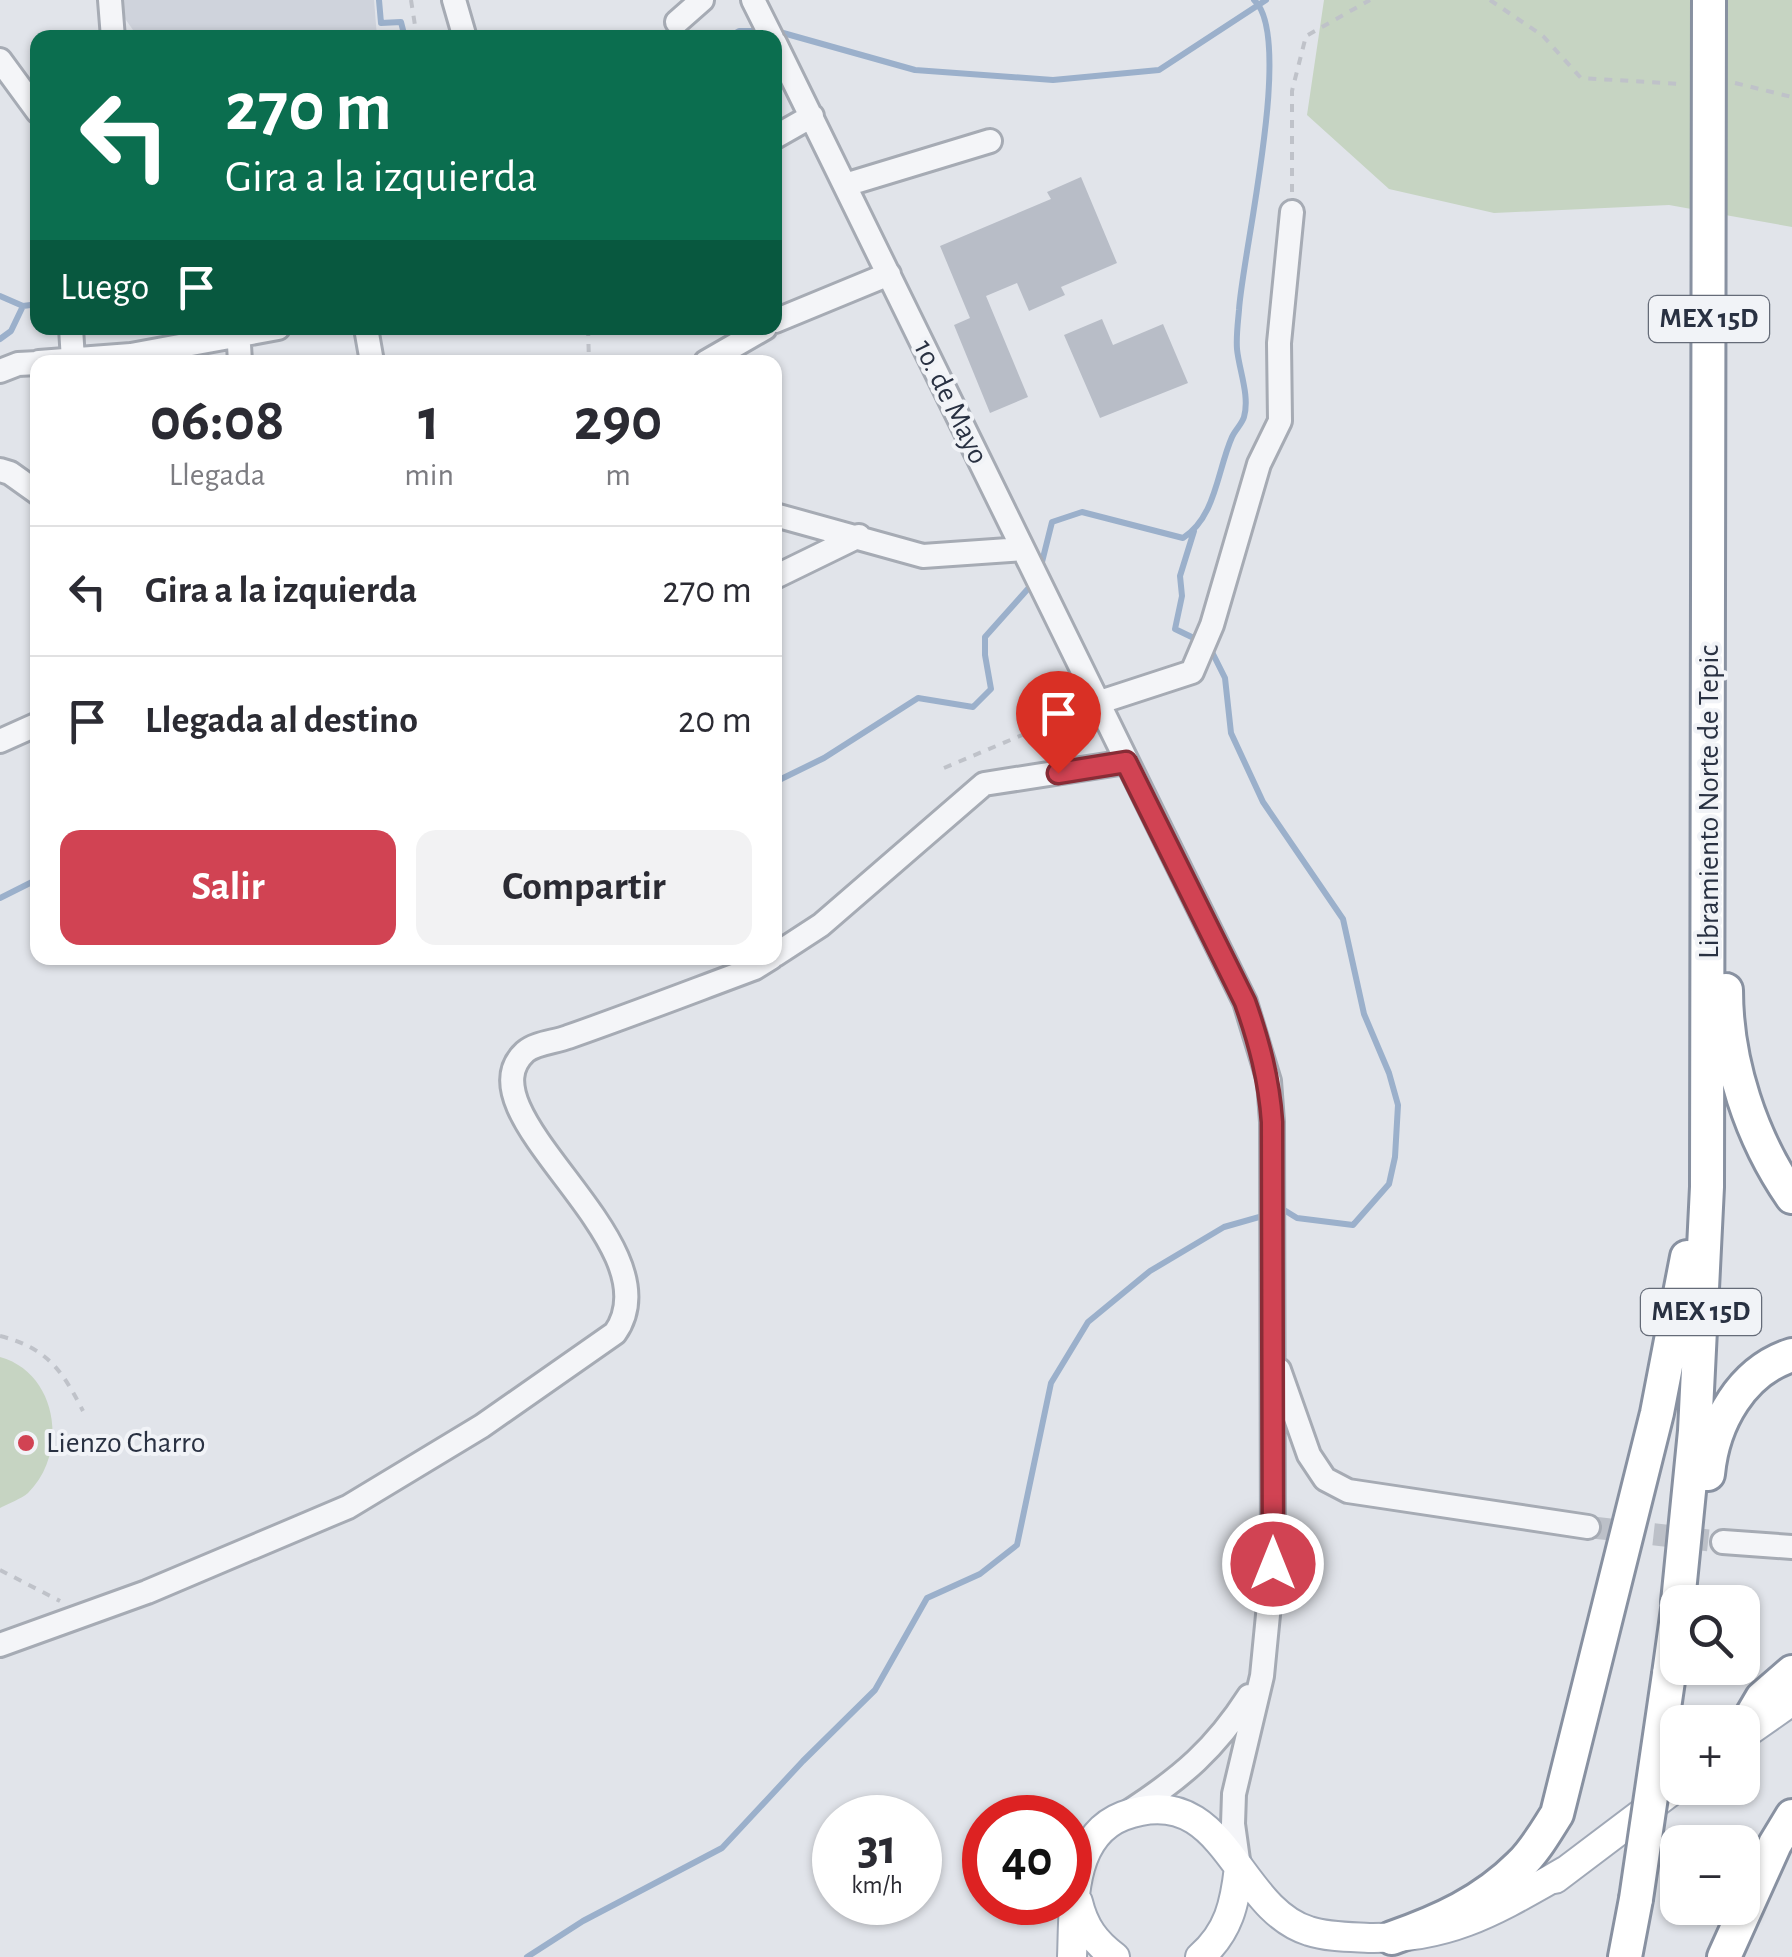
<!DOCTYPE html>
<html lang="es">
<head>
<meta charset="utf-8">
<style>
	:root { --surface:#fff; --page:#f2f2f3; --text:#2b2b33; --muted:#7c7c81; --line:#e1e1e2; --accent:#d14353 }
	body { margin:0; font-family:"Alegreya Sans",sans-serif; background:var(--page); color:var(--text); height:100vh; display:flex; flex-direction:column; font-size:38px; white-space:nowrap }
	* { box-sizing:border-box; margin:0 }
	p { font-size:32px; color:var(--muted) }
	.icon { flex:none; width:55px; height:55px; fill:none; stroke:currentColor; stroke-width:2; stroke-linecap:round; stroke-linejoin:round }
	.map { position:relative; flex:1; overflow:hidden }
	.details { position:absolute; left:30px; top:355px; width:752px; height:610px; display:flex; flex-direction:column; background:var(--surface); border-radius:20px; box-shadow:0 2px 8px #0004 }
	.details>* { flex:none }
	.top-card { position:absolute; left:30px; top:30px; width:752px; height:305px; border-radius:20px; box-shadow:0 2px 8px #0004; background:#0b6e4f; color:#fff; overflow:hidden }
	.buttons { position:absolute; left:1660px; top:1585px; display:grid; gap:20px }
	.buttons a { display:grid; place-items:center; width:100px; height:100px; border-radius:20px; background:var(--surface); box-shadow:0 2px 8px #0004; font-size:50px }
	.speed { position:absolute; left:812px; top:1795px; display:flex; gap:20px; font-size:50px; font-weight:700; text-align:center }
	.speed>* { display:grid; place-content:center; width:130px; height:130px; border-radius:50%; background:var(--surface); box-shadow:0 2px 8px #0004; line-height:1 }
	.speed small { font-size:25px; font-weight:400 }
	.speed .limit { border:15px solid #d22; background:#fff; color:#111 }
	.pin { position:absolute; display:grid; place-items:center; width:85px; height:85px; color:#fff; margin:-102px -42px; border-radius:50% 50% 50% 0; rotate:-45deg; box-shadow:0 0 10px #0007 }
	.pin .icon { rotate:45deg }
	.me { position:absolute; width:110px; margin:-55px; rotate:0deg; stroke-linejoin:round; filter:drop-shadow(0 0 8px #0008) }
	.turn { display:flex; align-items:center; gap:35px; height:210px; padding:0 30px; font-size:45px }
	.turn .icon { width:130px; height:130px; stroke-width:2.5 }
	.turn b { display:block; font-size:70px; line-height:85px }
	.then { display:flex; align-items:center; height:95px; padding:0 30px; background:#0003; gap:20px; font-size:38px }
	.eta { display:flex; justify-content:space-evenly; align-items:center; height:170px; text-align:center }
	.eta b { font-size:60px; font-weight:700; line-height:70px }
	.cta { display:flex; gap:20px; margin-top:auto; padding:20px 30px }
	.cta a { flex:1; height:115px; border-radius:20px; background:var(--accent); color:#fff; font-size:40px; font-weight:700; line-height:115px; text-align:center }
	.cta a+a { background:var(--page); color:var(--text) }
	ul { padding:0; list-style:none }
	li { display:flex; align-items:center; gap:30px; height:130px; padding:0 30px; border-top:2px solid var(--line) }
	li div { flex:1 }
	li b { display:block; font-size:38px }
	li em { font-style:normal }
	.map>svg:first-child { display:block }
	.built { fill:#cfd3dc }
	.green { fill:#c6d4c2 }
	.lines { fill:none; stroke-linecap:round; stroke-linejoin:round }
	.stream { stroke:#9bb0cb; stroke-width:6 }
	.building { fill:#b8bdc7 }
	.minor-tunnel { stroke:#bcc0c8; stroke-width:22; stroke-dasharray:22 11; stroke-linecap:butt }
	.minor-casing { stroke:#a6abb4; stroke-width:28 }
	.major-casing { stroke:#a0a8b6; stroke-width:32 }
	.highway-casing { stroke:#8891a1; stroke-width:38 }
	.path { stroke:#bfc2c9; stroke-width:4; stroke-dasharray:8 8; stroke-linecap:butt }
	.minor { stroke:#f4f5f8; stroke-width:22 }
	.major { stroke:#fff; stroke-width:28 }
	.highway { stroke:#fff; stroke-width:32 }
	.highway-bridge-casing { stroke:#8891a1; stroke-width:38; stroke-linecap:butt }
	.highway-bridge { stroke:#fff; stroke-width:32 }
	.route-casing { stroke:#882c36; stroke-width:25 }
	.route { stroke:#d14353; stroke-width:18 }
	.poi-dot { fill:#d14353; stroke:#f1f3f7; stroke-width:4 }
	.labels { text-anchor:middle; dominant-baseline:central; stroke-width:8; stroke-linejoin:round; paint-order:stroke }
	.shield { fill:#f1f3f7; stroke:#656b78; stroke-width:2.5 }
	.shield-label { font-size:28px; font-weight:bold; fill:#293142 }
	.street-label { font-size:30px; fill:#293142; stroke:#f1f3f7 }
	.poi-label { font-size:30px; fill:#293142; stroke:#f1f3f7; text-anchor:start }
</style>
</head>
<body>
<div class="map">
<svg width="1792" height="1957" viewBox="0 0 1792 1957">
	<rect width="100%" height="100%" fill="#e1e4ea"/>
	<path class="built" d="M121 0H374L377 37H138L121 13Z"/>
	<path class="green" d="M1324 0H1792V227L1669 205 1494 213 1389 189 1307 115Z
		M0 1357C58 1373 69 1453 28 1493 21 1499 9 1503 0 1508Z"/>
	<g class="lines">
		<path class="stream" d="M379 0 381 23 401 22 405 38
			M776 31 915 70 1053 80 1159 70 1266 0
			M727 38 739 31H764
			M0 296 23 306
			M0 339 11 331 23 306 38 304
			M1194 531 1180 576 1182 596 1175 629 1200 641
			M1041 566 1052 522 1082 512 1183 538C1216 517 1217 471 1232 437 1235 430 1242 424 1244 417 1250 396 1239 370 1237 349 1236 336 1238 322 1239 310 1242 255 1295 36 1254 0
			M775 782 824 758 918 698 973 707 991 689 985 655V637L1034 582
			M0 898 38 879
			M527 1957 583 1921 722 1848 803 1761 875 1690 927 1598 980 1574 1017 1545 1051 1383 1088 1322 1150 1271 1224 1227 1284 1210 1297 1218 1353 1225 1389 1184 1395 1157 1398 1105 1389 1073 1364 1014 1343 919 1263 802 1231 733 1225 678 1210 648"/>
	</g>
	<path class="building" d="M1081 177 1117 263 1061 287 1065 295 1029 311 1017 283 986 296 1028 397 990 413 954 325 970 318 940 246 1051 199 1047 192Z
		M1102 319 1113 345 1163 324 1188 383 1100 418 1064 335Z"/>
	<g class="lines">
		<path class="minor-tunnel" d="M1588 1527 1723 1542"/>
		<defs>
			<path id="minor" d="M110 0 113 38
				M454 0 465 38
				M753 0 772 38
				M677 22 702 0
				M775 43 1245 1002 1269 1081 1272 1122 1273 1564 1262 1676 1234 1794 1233 1824 1239 1867
				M0 60 38 112
				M775 137 812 116
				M845 185 990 141
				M775 321 889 274
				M71 328 73 360
				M238 328 240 362
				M366 328 372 362
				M39 362 131 355 278 328
				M706 362 765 328
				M0 371 18 364 38 363
				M0 470 10 473 38 493
				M775 515 923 556 1023 549
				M775 577 859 536
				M1097 703 1192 672 1212 625 1259 464 1280 421 1279 343 1292 212
				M0 741 38 724
				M775 955 821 925 984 784 1126 762
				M1279 1370 1309 1455 1325 1479 1348 1491 1588 1527
				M1723 1542 1792 1547
				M0 1645 147 1592 348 1507 482 1426 615 1333C678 1243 458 1114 525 1052 535 1043 555 1042 568 1037 631 1015 693 991 755 968L771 958
				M1130 1811C1182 1777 1215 1749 1249 1696"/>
			<path id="major" d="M1742 1736 1792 1701
				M1555 1879 1678 1786
				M1078 1902C1084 1927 1095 1942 1115 1957
				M1072 1957C1074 1909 1069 1837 1123 1816 1226 1778 1234 1908 1309 1931 1327 1937 1350 1937 1369 1938 1452 1939 1498 1909 1567 1870
				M1200 1957C1229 1932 1235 1903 1239 1867"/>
			<path id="highway" d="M1726 990C1726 1062 1751 1138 1792 1197
				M1708 1474C1713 1422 1742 1371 1792 1355
				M1678 1602 1695 1431 1707 1187 1709 0
				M1669 1674 1678 1609
				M1742 1732 1762 1698 1792 1672
				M1392 1938C1440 1921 1483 1902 1520 1865 1535 1851 1546 1831 1557 1814L1657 1413 1687 1257
				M1625 1957 1636 1899
				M1724 1957 1775 1844 1792 1816"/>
		</defs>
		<use href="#minor" class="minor-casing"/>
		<use href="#major" class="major-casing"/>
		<use href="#highway" class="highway-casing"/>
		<path class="path" d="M411 0 417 38
			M1490 0 1543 36 1581 78 1681 84
			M1735 83 1792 97
			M1292 192V91L1306 36 1370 0
			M588 328 589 362
			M944 768 1079 711
			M0 1336C47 1348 62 1370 83 1411
			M0 1570 60 1601"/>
		<use href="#minor" class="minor"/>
		<use href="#major" class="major"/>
		<use href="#highway" class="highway"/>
		<defs>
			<path id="highway-bridge" d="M1636 1899 1669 1674"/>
		</defs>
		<use href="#highway-bridge" class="highway-bridge-casing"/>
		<use href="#highway-bridge" class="highway-bridge"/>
	</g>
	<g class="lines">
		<defs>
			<path id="route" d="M1058 773 1126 762 1245 1002C1259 1042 1269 1079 1272 1122L1273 1564"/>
		</defs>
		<use href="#route" class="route-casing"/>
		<use href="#route" class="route"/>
	</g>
	<circle class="poi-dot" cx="26" cy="1443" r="10"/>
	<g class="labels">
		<g class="shield">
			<rect x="1649" y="296" width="120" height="46" rx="8"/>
			<rect x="1641" y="1289" width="120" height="46" rx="8"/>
		</g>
		<g class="shield-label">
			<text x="1709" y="319">MEX 15D</text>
			<text x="1701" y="1312">MEX 15D</text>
		</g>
		<g class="street-label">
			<text transform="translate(951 402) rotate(64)">1o. de Mayo</text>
			<text transform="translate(1709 802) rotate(-90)">Libramiento Norte de Tepic</text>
		</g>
		<g class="poi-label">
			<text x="46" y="1443">Lienzo Charro</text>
		</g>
	</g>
</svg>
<div class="buttons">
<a><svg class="icon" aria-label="search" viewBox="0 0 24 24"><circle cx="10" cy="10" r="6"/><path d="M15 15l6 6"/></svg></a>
<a>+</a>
<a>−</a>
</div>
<div class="speed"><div>31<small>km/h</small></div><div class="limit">40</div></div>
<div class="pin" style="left:1058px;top:773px;background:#d93025"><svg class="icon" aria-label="arrive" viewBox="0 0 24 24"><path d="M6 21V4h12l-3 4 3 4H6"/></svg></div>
<svg class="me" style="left:1273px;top:1564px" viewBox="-20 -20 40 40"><circle r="17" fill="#d14353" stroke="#fff" stroke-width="3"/><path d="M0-11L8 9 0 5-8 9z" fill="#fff"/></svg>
<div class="top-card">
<div class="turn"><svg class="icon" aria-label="left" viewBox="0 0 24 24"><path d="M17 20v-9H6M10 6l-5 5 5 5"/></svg><div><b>270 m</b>Gira a la izquierda</div></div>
<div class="then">Luego<svg class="icon" aria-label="arrive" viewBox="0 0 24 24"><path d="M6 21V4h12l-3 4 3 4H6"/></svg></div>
</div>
<section class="details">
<div class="eta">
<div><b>06:08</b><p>Llegada</p></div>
<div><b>1</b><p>min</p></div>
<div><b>290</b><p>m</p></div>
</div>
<ul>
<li><svg class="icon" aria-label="left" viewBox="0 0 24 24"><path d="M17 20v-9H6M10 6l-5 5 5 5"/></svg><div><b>Gira a la izquierda</b></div><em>270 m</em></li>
<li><svg class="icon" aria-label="arrive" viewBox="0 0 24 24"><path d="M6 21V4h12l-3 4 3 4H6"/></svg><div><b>Llegada al destino</b></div><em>20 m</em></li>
</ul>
<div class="cta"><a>Salir</a><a>Compartir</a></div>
</section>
</div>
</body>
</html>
